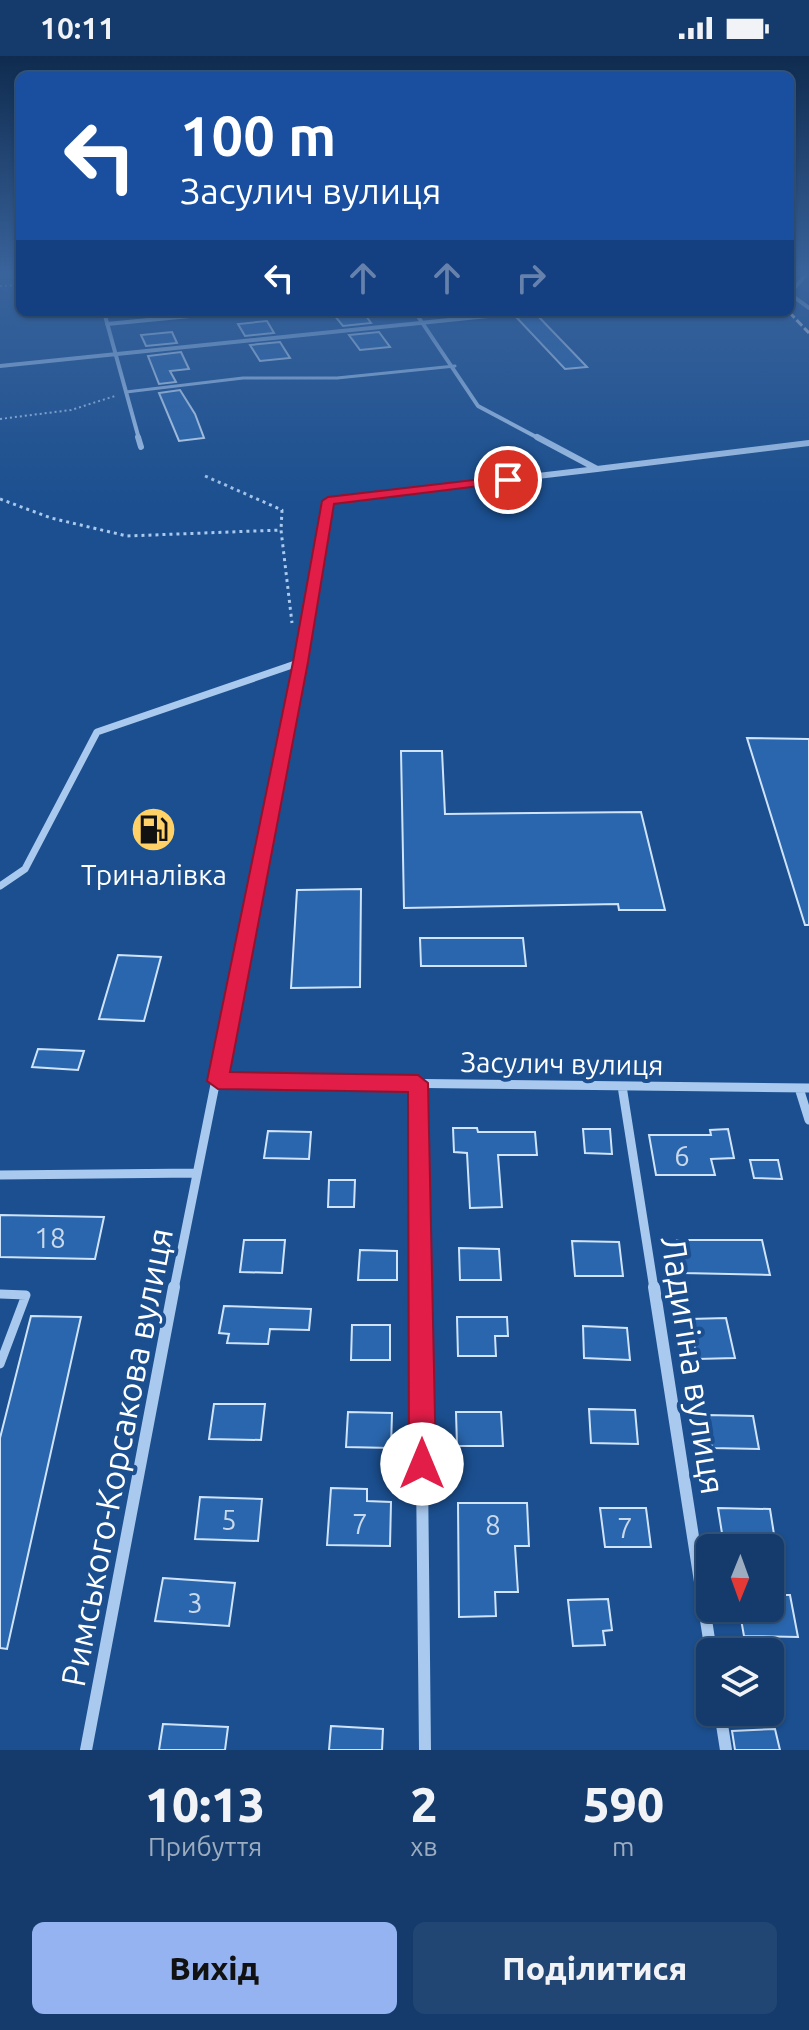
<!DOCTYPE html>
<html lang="uk">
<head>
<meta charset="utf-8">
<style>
	:root { --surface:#143b6b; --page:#214673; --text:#f1f3f6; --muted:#9dadc1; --line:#33557e; --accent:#95b2f1 }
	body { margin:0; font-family:Ubuntu,sans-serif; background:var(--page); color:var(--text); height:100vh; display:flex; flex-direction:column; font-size:30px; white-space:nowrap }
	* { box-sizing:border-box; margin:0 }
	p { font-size:26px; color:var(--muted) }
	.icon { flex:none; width:44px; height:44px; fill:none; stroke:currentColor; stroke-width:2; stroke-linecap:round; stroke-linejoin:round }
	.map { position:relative; height:1694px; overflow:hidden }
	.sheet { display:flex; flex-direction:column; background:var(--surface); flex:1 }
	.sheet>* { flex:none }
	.guide { position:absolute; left:16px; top:16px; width:778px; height:244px; border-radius:12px; box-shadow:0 2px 6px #0004,0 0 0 2px var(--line); background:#1a4fa0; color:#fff; overflow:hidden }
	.needle { width:52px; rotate:181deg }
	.buttons { position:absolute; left:696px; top:1478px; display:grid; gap:16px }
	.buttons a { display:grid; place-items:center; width:88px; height:88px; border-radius:12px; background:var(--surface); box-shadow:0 2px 6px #0004,0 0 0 2px var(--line); font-size:40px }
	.pin { position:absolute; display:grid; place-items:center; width:68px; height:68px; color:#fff; margin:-34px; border:4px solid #fff; border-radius:50%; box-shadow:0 2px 8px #0007 }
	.me { position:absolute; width:88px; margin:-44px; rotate:0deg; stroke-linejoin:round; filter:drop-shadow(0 0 6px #0008) }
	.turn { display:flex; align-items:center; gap:28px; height:168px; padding:0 32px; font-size:36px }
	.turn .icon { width:104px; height:104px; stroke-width:2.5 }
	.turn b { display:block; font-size:56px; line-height:68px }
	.lanes { display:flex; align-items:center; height:76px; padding:0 32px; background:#0003; justify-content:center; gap:40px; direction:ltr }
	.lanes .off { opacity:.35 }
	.eta { display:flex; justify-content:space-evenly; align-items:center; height:136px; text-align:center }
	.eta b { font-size:48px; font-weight:800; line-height:56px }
	.cta { display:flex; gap:16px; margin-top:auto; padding:16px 32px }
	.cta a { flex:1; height:92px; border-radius:12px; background:var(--accent); color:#111; font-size:32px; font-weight:800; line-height:92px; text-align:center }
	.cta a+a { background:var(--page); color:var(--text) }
	.status { display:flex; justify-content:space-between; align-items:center; height:56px; padding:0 40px; background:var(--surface); direction:ltr }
	.status svg { height:22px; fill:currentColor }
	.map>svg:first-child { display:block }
	.building { fill:#2a66ad; stroke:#cfe3fa; stroke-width:2 }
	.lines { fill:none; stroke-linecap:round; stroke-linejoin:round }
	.path-far1 { stroke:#a9c9ee; stroke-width:2; stroke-dasharray:2 3; stroke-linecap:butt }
	.path { stroke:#a9c9ee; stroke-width:3; stroke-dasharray:3 4; stroke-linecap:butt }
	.lane-far1 { stroke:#a9c9ee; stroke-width:3 }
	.lane { stroke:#a9c9ee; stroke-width:9 }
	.street-far4 { stroke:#a9c9ee; stroke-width:4 }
	.street-far3 { stroke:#a9c9ee; stroke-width:6 }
	.street-far2 { stroke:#a9c9ee; stroke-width:7 }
	.street-far1 { stroke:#a9c9ee; stroke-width:9 }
	.street { stroke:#a9c9ee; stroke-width:12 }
	.rail { stroke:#fff; stroke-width:3; stroke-dasharray:8 3; stroke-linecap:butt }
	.route { fill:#e11d48; stroke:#92132f; stroke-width:2 }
	.labels { text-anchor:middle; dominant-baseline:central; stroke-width:8; stroke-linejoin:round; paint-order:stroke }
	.poi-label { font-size:28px; fill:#fff; stroke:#1b4f8f }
	.street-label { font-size:28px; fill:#fff; stroke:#1b4f8f }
	.near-number-label { font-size:28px; fill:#cad9ea }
	.near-street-label { font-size:34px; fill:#fff; stroke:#1b4f8f }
</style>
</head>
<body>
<div class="status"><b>10:11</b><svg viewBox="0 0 49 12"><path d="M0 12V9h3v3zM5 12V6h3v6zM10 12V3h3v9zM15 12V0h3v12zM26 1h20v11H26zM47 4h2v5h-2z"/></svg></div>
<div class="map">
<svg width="809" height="1694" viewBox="0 0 809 1694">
	<rect width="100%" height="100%" fill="#1b4f8f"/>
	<path class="building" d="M358 256H363L371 267 343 270 334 259Z
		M535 257 587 311 565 313 517 262Z
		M267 265 274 277 245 280 238 268Z
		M172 276 177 287 146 290 141 279Z
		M379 276 390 291 360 294 349 279Z
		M280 286 290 302 260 305 250 289Z
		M181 296 189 313 170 315 176 326 159 328 148 300Z
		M180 334 195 358 204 382 179 385 159 337Z
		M747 682 809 683V869H805Z
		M401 695H442L445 758 641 756 665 854H619L618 848 404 852Z
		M361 833 360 931 291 932 297 834Z
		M420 882H523L526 910H421Z
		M118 899 161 901 144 965 99 963Z
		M38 993 84 995 78 1014 32 1011Z
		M453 1072H477L478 1076H535L537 1099H498L502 1151 470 1152 467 1097 454 1096Z
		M583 1073H610L612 1098 585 1097Z
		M728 1073 734 1102 711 1103 715 1119H656L649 1079H711L710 1074Z
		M268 1075 311 1076 309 1103 264 1102Z
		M750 1104H778L782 1123 754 1122Z
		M329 1124H355L354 1151H328Z
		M0 1159 104 1161 95 1203 0 1201Z
		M244 1184H285L282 1217 240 1216Z
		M677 1184H762L770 1219 683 1217Z
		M572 1185 619 1186 623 1220H575Z
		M459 1192 499 1193 501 1224H460Z
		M360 1194 397 1195V1224H358Z
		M224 1250 311 1253 309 1274 270 1273 268 1288 227 1287 229 1278 219 1277Z
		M31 1260 81 1261 7 1593 0 1592V1382Z
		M457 1261H507L508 1280H495L496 1300H458Z
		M726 1262 735 1302 697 1303 690 1263Z
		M352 1269H390V1304H351Z
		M583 1270 627 1272 630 1304 584 1302Z
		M214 1348H265L261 1384 209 1383Z
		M589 1353 635 1354 638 1388 591 1387Z
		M348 1356 392 1357 391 1392 346 1391Z
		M456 1356H501L503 1390H457Z
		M707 1359 753 1360 759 1393 712 1392Z
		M331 1432 367 1433V1445L391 1446 390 1490 327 1489Z
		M200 1441 262 1443 258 1485 195 1483Z
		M458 1447H527L529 1490H515L518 1536H495L496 1560 459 1561Z
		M600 1452H646L651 1491H605Z
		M718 1452 770 1453 776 1491 724 1490Z
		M163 1522 235 1527 229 1570 155 1565Z
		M770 1539H790L798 1581 744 1580 739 1552H770Z
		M608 1543 612 1574 603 1575 605 1589 573 1590 568 1544Z
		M163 1668 228 1671 225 1694H159Z
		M331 1670 383 1673 382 1694H329Z
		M775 1673 780 1694H735L732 1675Z"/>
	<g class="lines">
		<path class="path-far1" d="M0 230 20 229
			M0 363 71 354 115 340"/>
		<path class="path" d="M205 420 282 454 281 474
			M0 443 51 462 127 480 281 474 292 567"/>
		<path class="lane-far1" d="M126 336 243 322H337L455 310"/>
		<path class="lane" d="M0 1238 26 1239 0 1308"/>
		<path class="street-far4" d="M790 237 809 215
			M790 238 809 252
			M104 256 139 383
			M415 256 478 350 540 383
			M107 268 231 256
			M0 310 527 256"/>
		<path class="street-far3" d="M138 381 141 391
			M597 413 809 387
			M302 598 328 445 597 413 537 381"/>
		<path class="street-far2" d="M0 830 25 813 97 676 301 606
			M246 876 303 596"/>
		<path class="street-far1" d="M218 1025 809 1032
			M418 1027 420 1233
			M622 1030 654 1233
			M799 1032 809 1064
			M0 1119 196 1117
			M174 1233 246 874"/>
		<path class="street" d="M420 1231 425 1694
			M654 1231 711 1596
			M720 1656 726 1694
			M86 1694 174 1231"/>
		<path class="rail" d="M789 256 809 277"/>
	</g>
	<linearGradient id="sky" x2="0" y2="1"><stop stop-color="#0f2b4f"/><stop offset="0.48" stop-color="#39639b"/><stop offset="1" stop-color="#39639b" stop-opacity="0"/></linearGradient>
	<rect width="809" height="452" fill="url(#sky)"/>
	<path class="route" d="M508 420 512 421V426L334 448 308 606 230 1016 418 1019 428 1027 436 1408 432 1418 422 1422 413 1418 409 1408 408 1036 218 1033 207 1025 293 606 322 445 328 441Z"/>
	<defs>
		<symbol id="fuel-disc" viewBox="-11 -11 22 22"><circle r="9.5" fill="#ffd166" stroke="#1b4f8f"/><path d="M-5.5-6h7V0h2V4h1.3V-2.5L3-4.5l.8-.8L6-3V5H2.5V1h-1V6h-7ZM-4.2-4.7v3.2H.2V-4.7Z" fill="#111"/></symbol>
	</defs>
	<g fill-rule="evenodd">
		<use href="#fuel-disc" x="128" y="748" width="51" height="51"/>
	</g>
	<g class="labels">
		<g class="poi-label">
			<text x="154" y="818">Триналівка</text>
		</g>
		<g class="street-label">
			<text transform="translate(562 1007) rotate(1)">Засулич вулиця</text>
		</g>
		<g class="near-number-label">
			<text x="682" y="1099">6</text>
			<text x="50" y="1181">18</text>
			<text x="229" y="1463">5</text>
			<text x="360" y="1467">7</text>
			<text x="493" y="1468">8</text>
			<text x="625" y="1471">7</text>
			<text x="195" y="1546">3</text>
		</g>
		<g class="near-street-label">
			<text transform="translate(694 1309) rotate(81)">Ладигіна вулиця</text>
			<text transform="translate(116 1401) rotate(-79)">Римського-Корсакова вулиця</text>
		</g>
	</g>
</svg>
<div class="buttons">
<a><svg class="needle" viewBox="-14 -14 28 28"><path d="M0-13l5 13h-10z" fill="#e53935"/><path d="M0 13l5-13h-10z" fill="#9dadc1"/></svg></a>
<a><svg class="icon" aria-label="layers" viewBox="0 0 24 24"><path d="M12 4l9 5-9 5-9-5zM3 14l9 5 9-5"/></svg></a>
</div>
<div class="pin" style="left:508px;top:424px;background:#d93025"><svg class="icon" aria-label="arrive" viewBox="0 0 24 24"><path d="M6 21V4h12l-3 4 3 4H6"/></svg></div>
<svg class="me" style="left:422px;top:1408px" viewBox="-20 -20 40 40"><circle r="19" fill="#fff"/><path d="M0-13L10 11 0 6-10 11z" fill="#e11d48"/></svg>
<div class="guide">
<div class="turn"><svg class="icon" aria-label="left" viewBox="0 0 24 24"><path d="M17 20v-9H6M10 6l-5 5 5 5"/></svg><div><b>100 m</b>Засулич вулиця</div></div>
<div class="lanes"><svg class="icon" aria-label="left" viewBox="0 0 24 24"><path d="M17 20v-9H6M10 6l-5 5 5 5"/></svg><svg class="icon off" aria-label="ahead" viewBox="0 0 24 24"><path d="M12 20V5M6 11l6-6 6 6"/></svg><svg class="icon off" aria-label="ahead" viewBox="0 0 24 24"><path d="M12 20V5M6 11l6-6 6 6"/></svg><svg class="icon off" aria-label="right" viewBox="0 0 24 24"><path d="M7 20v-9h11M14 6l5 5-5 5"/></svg></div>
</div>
</div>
<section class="sheet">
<div class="eta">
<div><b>10:13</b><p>Прибуття</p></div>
<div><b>2</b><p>хв</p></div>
<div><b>590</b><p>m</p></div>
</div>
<div class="cta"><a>Вихід</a><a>Поділитися</a></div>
</section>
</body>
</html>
